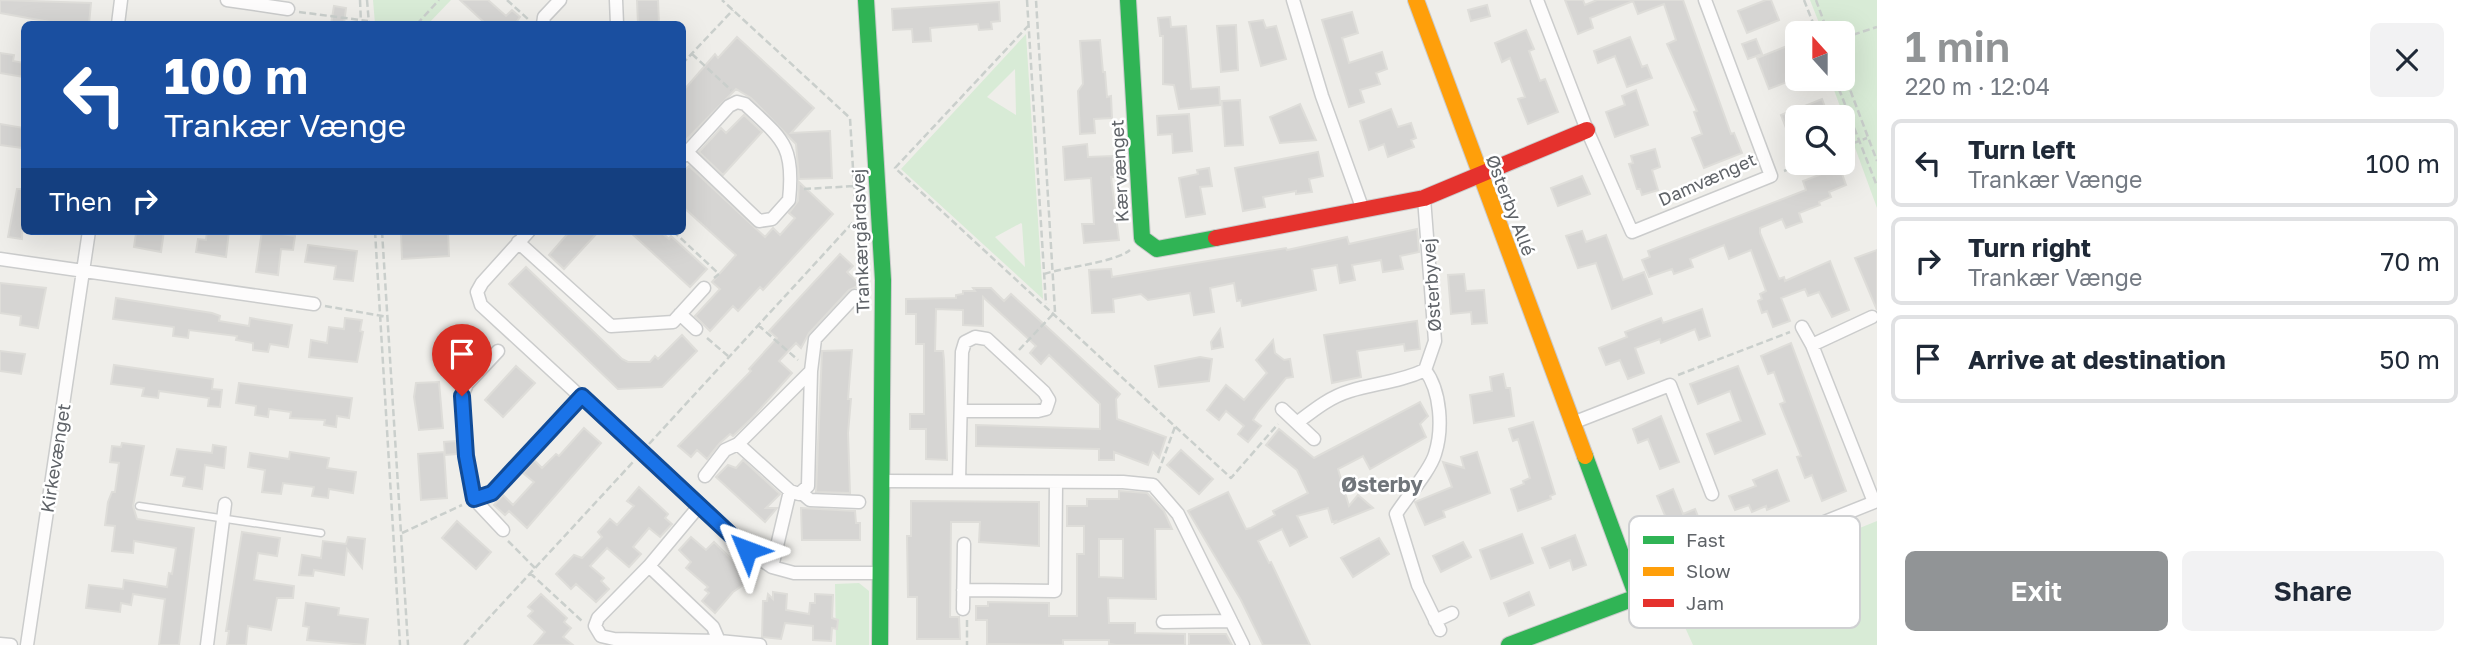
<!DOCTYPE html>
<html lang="en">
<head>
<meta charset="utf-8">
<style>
	:root { --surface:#fff; --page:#f2f2f3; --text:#1f2937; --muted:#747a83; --line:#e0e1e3; --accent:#919496 }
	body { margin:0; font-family:"Golos Text",sans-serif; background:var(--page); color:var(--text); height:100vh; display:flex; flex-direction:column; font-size:26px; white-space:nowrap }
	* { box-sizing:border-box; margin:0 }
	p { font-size:23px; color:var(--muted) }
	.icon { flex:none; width:38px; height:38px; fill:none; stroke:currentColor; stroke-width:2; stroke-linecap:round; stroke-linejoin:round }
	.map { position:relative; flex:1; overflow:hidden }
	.drawer { display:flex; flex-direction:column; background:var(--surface); width:595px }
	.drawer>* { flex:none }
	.top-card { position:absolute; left:21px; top:21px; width:665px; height:214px; border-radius:10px; box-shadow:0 7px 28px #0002; background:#1a4fa0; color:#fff; overflow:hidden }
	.needle { width:46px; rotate:339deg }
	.tools { position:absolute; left:1785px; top:21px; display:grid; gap:14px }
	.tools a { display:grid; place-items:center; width:70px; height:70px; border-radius:10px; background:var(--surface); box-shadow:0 7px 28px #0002; font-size:35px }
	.pin { position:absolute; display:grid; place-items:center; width:60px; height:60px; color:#fff; margin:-72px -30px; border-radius:50% 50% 50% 0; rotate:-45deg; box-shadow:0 0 7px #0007 }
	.pin .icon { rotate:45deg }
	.me { position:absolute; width:77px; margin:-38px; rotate:314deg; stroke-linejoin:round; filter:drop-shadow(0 0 5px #0008) }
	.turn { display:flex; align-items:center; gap:24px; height:147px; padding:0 28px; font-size:32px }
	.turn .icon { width:91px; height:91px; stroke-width:2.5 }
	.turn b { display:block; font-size:49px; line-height:60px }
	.then { display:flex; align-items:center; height:66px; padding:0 28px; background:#0003; gap:14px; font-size:26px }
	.round { display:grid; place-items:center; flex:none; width:74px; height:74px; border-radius:10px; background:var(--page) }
	.headline { display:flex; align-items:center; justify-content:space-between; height:119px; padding:0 28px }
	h1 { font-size:42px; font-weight:600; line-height:52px; color:var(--accent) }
	.cta { display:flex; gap:14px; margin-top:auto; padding:14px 28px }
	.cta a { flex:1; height:80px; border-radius:10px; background:var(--accent); color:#fff; font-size:28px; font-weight:600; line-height:80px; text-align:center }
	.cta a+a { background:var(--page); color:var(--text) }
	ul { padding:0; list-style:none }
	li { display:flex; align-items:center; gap:21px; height:88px; margin:0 14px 10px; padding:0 14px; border:4px solid var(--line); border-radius:10px }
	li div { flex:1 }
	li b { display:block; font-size:26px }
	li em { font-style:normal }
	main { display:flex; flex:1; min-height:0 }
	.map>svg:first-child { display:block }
	.green { fill:#d8ebd6; fill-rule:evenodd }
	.building { fill:#d6d5d3; stroke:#deddd9; stroke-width:2; fill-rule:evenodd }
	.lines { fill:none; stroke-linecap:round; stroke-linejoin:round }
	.lane-casing { stroke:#cbcccc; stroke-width:9 }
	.street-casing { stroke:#cbcccc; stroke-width:15 }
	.fast-casing { stroke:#cacacb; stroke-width:18 }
	.slow-casing { stroke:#cacacb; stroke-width:18 }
	.jam-casing { stroke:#cacacb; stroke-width:18 }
	.path { stroke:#cacfcc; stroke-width:2.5; stroke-dasharray:7 3.5; stroke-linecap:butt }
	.lane { stroke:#fdfcfc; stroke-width:6 }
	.street { stroke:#fdfcfc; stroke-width:12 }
	.fast { stroke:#30b455; stroke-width:16 }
	.slow { stroke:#ff9f0a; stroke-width:16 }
	.jam { stroke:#e5322d; stroke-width:16 }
	.route-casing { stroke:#114b97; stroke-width:18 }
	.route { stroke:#1a73e8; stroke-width:12 }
	.labels { text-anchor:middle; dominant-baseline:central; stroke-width:5; stroke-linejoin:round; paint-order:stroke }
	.street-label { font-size:18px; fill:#5f6368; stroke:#fff }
	.quarter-label { font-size:21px; font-weight:bold; fill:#70757a; stroke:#fff }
	.key { fill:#fff; stroke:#cfd0d2; stroke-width:2 }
	.key-label { font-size:19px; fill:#5f6368 }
</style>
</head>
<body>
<main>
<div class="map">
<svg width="1877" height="645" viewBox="0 0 1877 645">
	<rect width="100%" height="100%" fill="#efeeea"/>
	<path class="green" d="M373 0H451L428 24H375Z
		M1810 0H1877V208L1830 79H1843V33H1823Z
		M1026 34 1043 298V299L901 169ZM1015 69 1016 114V115L987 97ZM1021 223 1022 224 1025 267 995 237Z
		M1877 521V645H1693L1674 603Z
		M859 583 869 591V645H836L835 584Z"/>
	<path class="building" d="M0 0 91 3 89 24H61L0 13Z
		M460 0H488L506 16 512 10 520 17 515 24H486Z
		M637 0H658L659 24H638Z
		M1565 0H1583L1585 5 1597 0H1683L1731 134 1734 133 1742 153 1704 168 1692 138 1702 134 1694 112 1697 111 1667 44 1676 40 1664 4 1638 14 1633 1 1590 18 1593 28 1578 34Z
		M1766 0H1771L1779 20 1747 33 1738 11Z
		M999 2 1000 21 991 22 992 29 979 30 978 24 930 28 931 41 913 42 912 29 893 30 892 9Z
		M1487 5 1490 16 1471 21 1468 10Z
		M334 6 346 8 344 24H331Z
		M1352 12 1358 33 1342 38 1349 63 1382 52 1387 69 1376 73 1380 84 1360 90 1364 102 1349 107 1322 20Z
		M1170 17 1171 27 1186 26 1191 89 1219 87 1220 105 1179 109 1174 85 1163 84V36H1160L1158 18Z
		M1263 20 1266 28 1276 26 1286 59 1261 66 1249 22Z
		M1236 25 1238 70 1221 72 1217 26Z
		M1526 30 1534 49 1529 51 1540 81 1545 79 1558 112 1528 124 1518 99 1525 97 1510 58 1502 62 1495 43Z
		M737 37 814 108 791 133 830 131 832 178 799 179 796 144 751 98 736 89 682 144V92L715 54 718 58Z
		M1630 37 1642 67 1647 65 1652 78 1627 87 1615 56 1598 63 1594 51Z
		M1756 39 1762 54 1748 59 1742 44Z
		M1100 40 1103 72H1105L1107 97 1111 96 1112 118 1094 119 1095 133 1080 134 1078 91 1083 84 1080 41Z
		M1797 42V78L1769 89 1757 58Z
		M0 53 14 55 13 61 24 63V77L0 73Z
		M1636 90 1648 125 1615 137 1606 112 1625 105 1622 96Z
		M1822 99 1829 117H1806L1802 107Z
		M1240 100 1243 145 1225 146 1222 101Z
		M1300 104 1316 140 1280 143 1270 117Z
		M1797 108V154H1796L1781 115Z
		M1391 109 1398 127 1411 123 1416 138 1411 140 1414 147 1388 157 1384 144 1369 150 1360 121Z
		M1189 114 1192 151 1173 153 1172 134 1158 135 1157 116Z
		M744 115 762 132 723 175 699 152 721 128 726 133Z
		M0 124 24 128 23 148 0 145Z
		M1087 144 1088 157 1113 156 1114 177H1111L1119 240 1084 243 1082 224H1094L1091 178 1065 180 1063 147Z
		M1655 149 1660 167 1652 170 1658 190 1642 195 1640 189H1637L1629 164 1633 163 1631 156Z
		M1318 152 1323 176 1309 179 1312 192 1296 194V191L1263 197 1265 207 1243 211 1235 168Z
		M1824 163H1838L1846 185 1829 192 1831 197 1819 202 1820 205 1799 213 1802 222 1786 228 1782 219 1760 228V233L1779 279 1784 277 1785 281 1830 261 1849 310 1832 317 1819 292 1808 296 1805 289 1781 298 1790 321 1773 327 1767 311 1762 313 1758 301 1762 299 1760 294 1766 291 1751 250 1729 259 1724 245 1690 259 1693 267 1674 274 1672 269 1649 277 1642 260 1650 257 1648 251 1806 190 1803 181 1827 172Z
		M689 166 765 237 773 228 780 235 795 218 789 213 798 201 799 182 833 214 763 290 760 287 738 311 733 306 710 331 695 316 720 289 712 282 736 255 682 206V172Z
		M1209 168 1212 186 1200 187 1205 214 1186 217 1179 178 1198 174 1197 170Z
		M1582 176 1590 194 1558 206 1551 188Z
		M17 189H24L22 239 8 237Z
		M1417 229 1419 252 1400 256 1403 269 1383 272 1381 260 1352 265 1355 280 1340 283 1337 265 1312 269 1316 290 1242 306 1241 300 1237 301 1234 283 1210 288 1214 312 1194 315 1190 293 1148 300 1141 294 1113 299 1114 312 1092 313 1089 270 1111 269 1112 277 1286 248 1287 250 1347 237 1349 244Z
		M144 231H164L161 252 134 247 136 233 144 234Z
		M207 231H229L226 257 196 252 198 239 206 240Z
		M262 231 295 236 293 250 281 249 278 275 256 272Z
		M448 231 449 256 402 259 401 233Z
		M570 231H599L564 269 549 255Z
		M629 231H660L669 239 671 236 707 269 690 287Z
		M1582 231 1586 242 1606 235 1623 280 1644 272 1652 294 1612 309 1596 263 1578 268 1566 236Z
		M308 245 357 251 353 281 334 279 336 266 305 262Z
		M1877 250V310L1855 258Z
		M840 254 853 266 847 272 860 285 849 290 809 333 801 348 796 343 779 361 792 373 753 417 733 436 730 434 719 444 707 459 697 450 691 457 678 446 751 371 749 369 777 338 769 331Z
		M526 267 622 359 628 362H650L655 356 658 359 682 335 697 351 662 387 618 389 509 284Z
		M1464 274 1466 291 1484 290 1487 323 1472 324 1471 312 1451 314 1448 275Z
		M0 283 46 288 38 328 20 325 21 316 0 313Z
		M973 288H991L1004 301 1011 294 1046 326 1120 394 1116 399 1117 419 1166 437 1159 458 1153 452 1148 465 1114 452V460H1099V449L976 446V425L1100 429V404L1049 355 1041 364 1030 353 1036 346 983 297V326L963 325V310L936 309 935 351H943L944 360 947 460 926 459V429H910V414H924V344H916V314H906V299L956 298V295L963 294V291H975Z
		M116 298 212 313 220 316 219 321 249 326 250 318 292 325 288 347 270 344 268 352 253 350V343L236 340 237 336 189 330 188 338 173 336 174 327 113 319Z
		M1702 309 1710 336 1699 340 1695 329 1661 343 1660 339 1635 348 1644 373 1628 379 1620 360 1606 365 1599 348 1627 337 1625 332 1661 318 1663 323Z
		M345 318 362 320 360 331 363 332 357 362 309 357 311 340 327 343 329 327 344 329Z
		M1417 321 1420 349 1405 351 1404 344 1357 351 1361 377 1332 383 1324 335Z
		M1220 329 1223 347 1212 349 1211 342Z
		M1273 340 1275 353 1284 360 1290 359 1293 377 1286 378 1258 412 1253 420 1261 426 1248 442 1238 434 1244 426 1226 411 1219 420 1207 410 1226 385 1244 400 1267 373 1256 360Z
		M1791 343 1846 491 1822 501 1812 475 1805 478 1797 457 1801 456 1780 404 1785 402 1774 372 1768 374 1761 356Z
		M852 350 848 399H851L848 433 850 493 816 492 822 351Z
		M0 351 25 354 21 374 0 371Z
		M1200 357 1212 359 1209 381 1159 387 1155 366Z
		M114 365 213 379 212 389 222 390 220 407 208 406 209 398 159 391 158 398 142 396 144 388 111 384Z
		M516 366 535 383 503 417 485 400Z
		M1738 366 1765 434 1715 454 1707 434 1741 421 1730 391 1698 404 1690 384Z
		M1503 374 1506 388H1510L1514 416 1474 423 1470 395 1492 391 1490 377Z
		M439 382 443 428 419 430 414 397 416 383Z
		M239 383 352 398 349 418 337 416 336 427 324 425 325 420 290 418 291 412 269 409 268 417 255 415 256 406 236 403Z
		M1420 402 1428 416 1420 424 1426 437 1370 469 1363 456 1338 469 1349 506 1358 495 1373 508 1335 523 1336 521 1332 522 1328 508 1297 516 1307 537 1290 546 1282 529 1258 541 1269 563 1271 562 1310 645H1263L1241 600 1188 511 1228 492 1246 529 1251 528 1275 515 1273 511 1308 493 1297 470 1266 445 1279 429 1314 458Z
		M1661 416 1679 462 1660 469 1648 439 1638 443 1633 429Z
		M1533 422 1555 494 1550 496 1551 499 1518 511 1511 489 1524 484 1523 481 1530 478 1518 439 1513 441 1509 429Z
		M584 428 601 443 527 528 509 511 505 515 494 505 503 495 513 505 534 482 523 473 534 460 542 468 556 454 559 456Z
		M456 441 457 454 445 455 444 442Z
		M122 443 144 446 133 506 137 519 194 528 179 645H159L165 599 133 594 131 605 121 603 120 612 86 608 89 585 123 589 124 580 167 587 169 573 172 574 176 548 134 541 133 553 112 551 115 526 105 525 108 502 112 492H115L119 463 110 462 112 446 121 447Z
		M213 445 226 447 224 468 205 465 202 489 183 486 185 477 171 475 177 449 212 453Z
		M1181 450 1213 479 1199 494 1167 465Z
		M290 452 329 458 327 468 356 472 353 493 329 489 328 498 312 496 314 487 283 483 281 494 262 492 265 470 248 467 250 453 289 459Z
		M444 452 447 498 421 500 418 454Z
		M1477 452 1490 493 1443 511 1445 517 1425 525 1415 502 1452 487 1443 462 1464 468 1461 457Z
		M743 460 780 494 766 508H777L765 522 716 477 728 465 736 468Z
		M1777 470 1789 501 1767 510 1766 506 1752 512 1749 505 1735 510 1729 496 1756 486 1753 480Z
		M639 487 668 514 665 518 672 524 660 537 649 528 633 547 641 554 629 567 607 548 590 566 604 578 601 581 609 589 596 602 576 584 571 589 556 574 574 555 582 558 602 537 598 532 610 519 617 525 634 506 627 501Z
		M1673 489 1683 514 1695 509 1703 529 1675 540 1657 496Z
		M1119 491 1147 493 1164 511 1172 529H1155L1156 599 1108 598 1109 623H1135V633L1185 634V645H1116L1109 644V640H1063V645L987 644V620H976V606H988V602L1049 603V616H1077V554H1084V526H1067V506H1087V499H1119ZM1099 539H1123V578L1099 577Z
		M911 501 1039 502V546L979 542 980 522H951L950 617H959L960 639H917V597H908L907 536H911Z
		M801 508 855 511 856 523H860V540H802Z
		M457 521 491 552 476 569 442 538Z
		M242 532 280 538 277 556 258 553 254 580 294 586 293 598H277L271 630 248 626 246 645H227L229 631H226Z
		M1522 534 1533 563 1491 579 1480 550Z
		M1575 535 1586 565 1573 570 1570 560 1550 568 1542 548Z
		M348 537 365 539 362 568 347 549 344 575 314 570 313 576 299 575 302 555 321 558 323 541 346 544Z
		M691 537 706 550 714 542 752 579 733 592 715 613 702 601 709 593 705 590 708 587 686 568 691 562 679 550Z
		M1379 538 1389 554 1353 577 1341 558Z
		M1463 542 1471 557 1441 572 1433 556Z
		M773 592 787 594 786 610 809 614 810 603H815V594L833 595 832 618 838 620 837 629 832 628 831 641 813 640V626L785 623 781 639 762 637 763 601H767L768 594 773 599Z
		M1529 592 1534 605 1509 616 1504 603Z
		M541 594 567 618 564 622 571 628 563 637 573 645H534L545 632 528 616 533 611 528 607Z
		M306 603 339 608 338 615 368 619 365 645 307 640 309 627 303 626Z
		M1189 634H1226L1232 645H1189Z"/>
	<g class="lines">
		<defs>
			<path id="lane" d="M139 506 321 533"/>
			<path id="street" d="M227 0 288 9
				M616 0 617 24
				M1293 0 1322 96 1363 210
				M1537 0 1587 130 1632 232 1771 176 1705 0
				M118 24 121 0
				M543 24 544 17 560 0
				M682 157 687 152 729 106 737 102 745 104C782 139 795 145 789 200L772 219 759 221 687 152
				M529 231 482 283 477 292 481 305 747 550 772 567 794 573H880
				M518 242 611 326 673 322 704 288
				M0 259 314 304
				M680 314 696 329
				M1802 327 1812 345 1874 502
				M1812 345 1872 317
				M498 351 467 384 462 396 466 456 474 499 503 530
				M1425 370C1441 391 1443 429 1435 454 1430 471 1406 498 1396 514L1418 585 1440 630
				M811 371 808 486 799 494 790 491 738 444Z
				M811 371 815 339 855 296
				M1282 409 1314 439
				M1298 422C1315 409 1330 397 1350 391 1376 383 1400 382 1425 370L1435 341 1424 198
				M1575 422 1670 385 1712 494
				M705 476 725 450 738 444
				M882 481 1123 482 1153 485 1178 514 1243 645
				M959 481 962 352 965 342 975 337 987 339 1044 392 1049 400 1046 409 1038 411H963
				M803 494 810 500 859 502
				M474 499 492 493 582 396
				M700 505 649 566 598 618 595 626 601 636 614 639 719 641 760 645
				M649 566 713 627 719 641
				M772 567 790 491
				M963 590 1055 591 1056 483
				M1637 597 1877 501
				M963 609 964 544
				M1435 621 1452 613
				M1163 622 1231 621
				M0 644 11 645
				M27 645 89 231
				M207 645 225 504"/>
			<path id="fast" d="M866 0 883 280 880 645
				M1128 0 1142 238 1157 249 1216 238
				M1509 645 1637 597 1585 456"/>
			<path id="slow" d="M1416 0 1585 456"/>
			<path id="jam" d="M1216 238 1424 198 1587 130"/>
		</defs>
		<use href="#lane" class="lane-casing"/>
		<use href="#street" class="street-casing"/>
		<use href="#fast" class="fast-casing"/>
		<use href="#slow" class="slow-casing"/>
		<use href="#jam" class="jam-casing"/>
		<path class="path" d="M360 0 361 24
			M367 0 369 24
			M507 0 529 20
			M1027 0 1046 304
			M1804 0 1817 33
			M1816 0 1828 33
			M299 12 368 21
			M417 24 439 0
			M1029 25 895 168 1231 478 1278 424
			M1843 38 1877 27
			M692 54 731 90
			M682 64 733 10
			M1843 71 1877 161
			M1835 79 1877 186
			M1843 147 1867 138
			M1784 171 1804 163
			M804 189 855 186
			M375 231 400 645
			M382 231 408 645
			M673 231 719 274 714 278
			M1044 274C1066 267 1116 262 1130 250
			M325 306 388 317
			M758 325 798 360
			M707 338 728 356
			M1019 350 1055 312 1036 0
			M1678 375 1790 332
			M649 444 856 219 850 118 722 0
			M1158 473 1176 424
			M402 533 462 505
			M508 541 535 568
			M530 573 582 621
			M967 620V645
			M464 645 633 462"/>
		<use href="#lane" class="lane"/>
		<use href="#street" class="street"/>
		<use href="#fast" class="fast"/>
		<use href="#slow" class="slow"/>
		<use href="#jam" class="jam"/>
	</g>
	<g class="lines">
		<defs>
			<path id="route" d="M462 396 466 456 474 499 492 493 582 396 747 550"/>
		</defs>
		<use href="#route" class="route-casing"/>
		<use href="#route" class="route"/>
	</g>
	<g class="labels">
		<g class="street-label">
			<text transform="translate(1119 171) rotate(-93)">Kærvænget</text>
			<text transform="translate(1707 179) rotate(-24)">Damvænget</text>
			<text transform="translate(1511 205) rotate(69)">Østerby Allé</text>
			<text transform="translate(860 241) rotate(-92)">Trankærgårdsvej</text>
			<text transform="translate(1431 285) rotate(-94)">Østerbyvej</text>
			<text transform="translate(55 458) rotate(-81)">Kirkevænget</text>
		</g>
		<g class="quarter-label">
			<text x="1382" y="484">Østerby</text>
		</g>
	</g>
	<rect x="1629" y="516" width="231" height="112" rx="10" class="key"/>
	<rect x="1643" y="536" width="31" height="8" fill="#30b455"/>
	<rect x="1643" y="567" width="31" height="9" fill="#ff9f0a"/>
	<rect x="1643" y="599" width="31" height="8" fill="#e5322d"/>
	<g class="key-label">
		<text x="1686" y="547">Fast</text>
		<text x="1686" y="578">Slow</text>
		<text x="1686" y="610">Jam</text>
	</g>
</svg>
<div class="tools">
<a><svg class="needle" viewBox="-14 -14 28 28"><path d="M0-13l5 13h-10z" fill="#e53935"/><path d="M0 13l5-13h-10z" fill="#747a83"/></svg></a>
<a><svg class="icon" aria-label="search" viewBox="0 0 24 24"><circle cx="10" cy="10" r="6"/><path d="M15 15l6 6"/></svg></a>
</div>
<div class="pin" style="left:462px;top:396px;background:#d93025"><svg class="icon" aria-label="arrive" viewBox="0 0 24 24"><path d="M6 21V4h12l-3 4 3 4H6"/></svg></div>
<svg class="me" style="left:747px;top:550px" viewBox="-20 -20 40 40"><path d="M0-17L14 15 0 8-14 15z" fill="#1a73e8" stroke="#fff" stroke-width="4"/></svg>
<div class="top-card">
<div class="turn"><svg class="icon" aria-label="left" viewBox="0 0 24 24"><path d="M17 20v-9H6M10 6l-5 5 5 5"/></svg><div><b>100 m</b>Trankær Vænge</div></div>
<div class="then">Then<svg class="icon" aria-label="right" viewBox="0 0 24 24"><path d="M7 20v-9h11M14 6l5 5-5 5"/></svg></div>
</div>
</div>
<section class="drawer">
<div class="headline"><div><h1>1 min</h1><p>220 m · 12:04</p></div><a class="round"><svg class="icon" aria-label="close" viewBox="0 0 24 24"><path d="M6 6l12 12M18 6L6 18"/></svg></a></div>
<ul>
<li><svg class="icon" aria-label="left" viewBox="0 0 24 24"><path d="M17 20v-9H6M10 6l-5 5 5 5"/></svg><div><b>Turn left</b><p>Trankær Vænge</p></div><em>100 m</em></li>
<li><svg class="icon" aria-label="right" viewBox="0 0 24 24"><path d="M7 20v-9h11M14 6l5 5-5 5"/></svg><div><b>Turn right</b><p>Trankær Vænge</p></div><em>70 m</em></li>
<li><svg class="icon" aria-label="arrive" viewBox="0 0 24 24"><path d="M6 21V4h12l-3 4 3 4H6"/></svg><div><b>Arrive at destination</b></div><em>50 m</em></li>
</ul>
<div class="cta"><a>Exit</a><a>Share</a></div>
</section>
</main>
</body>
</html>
